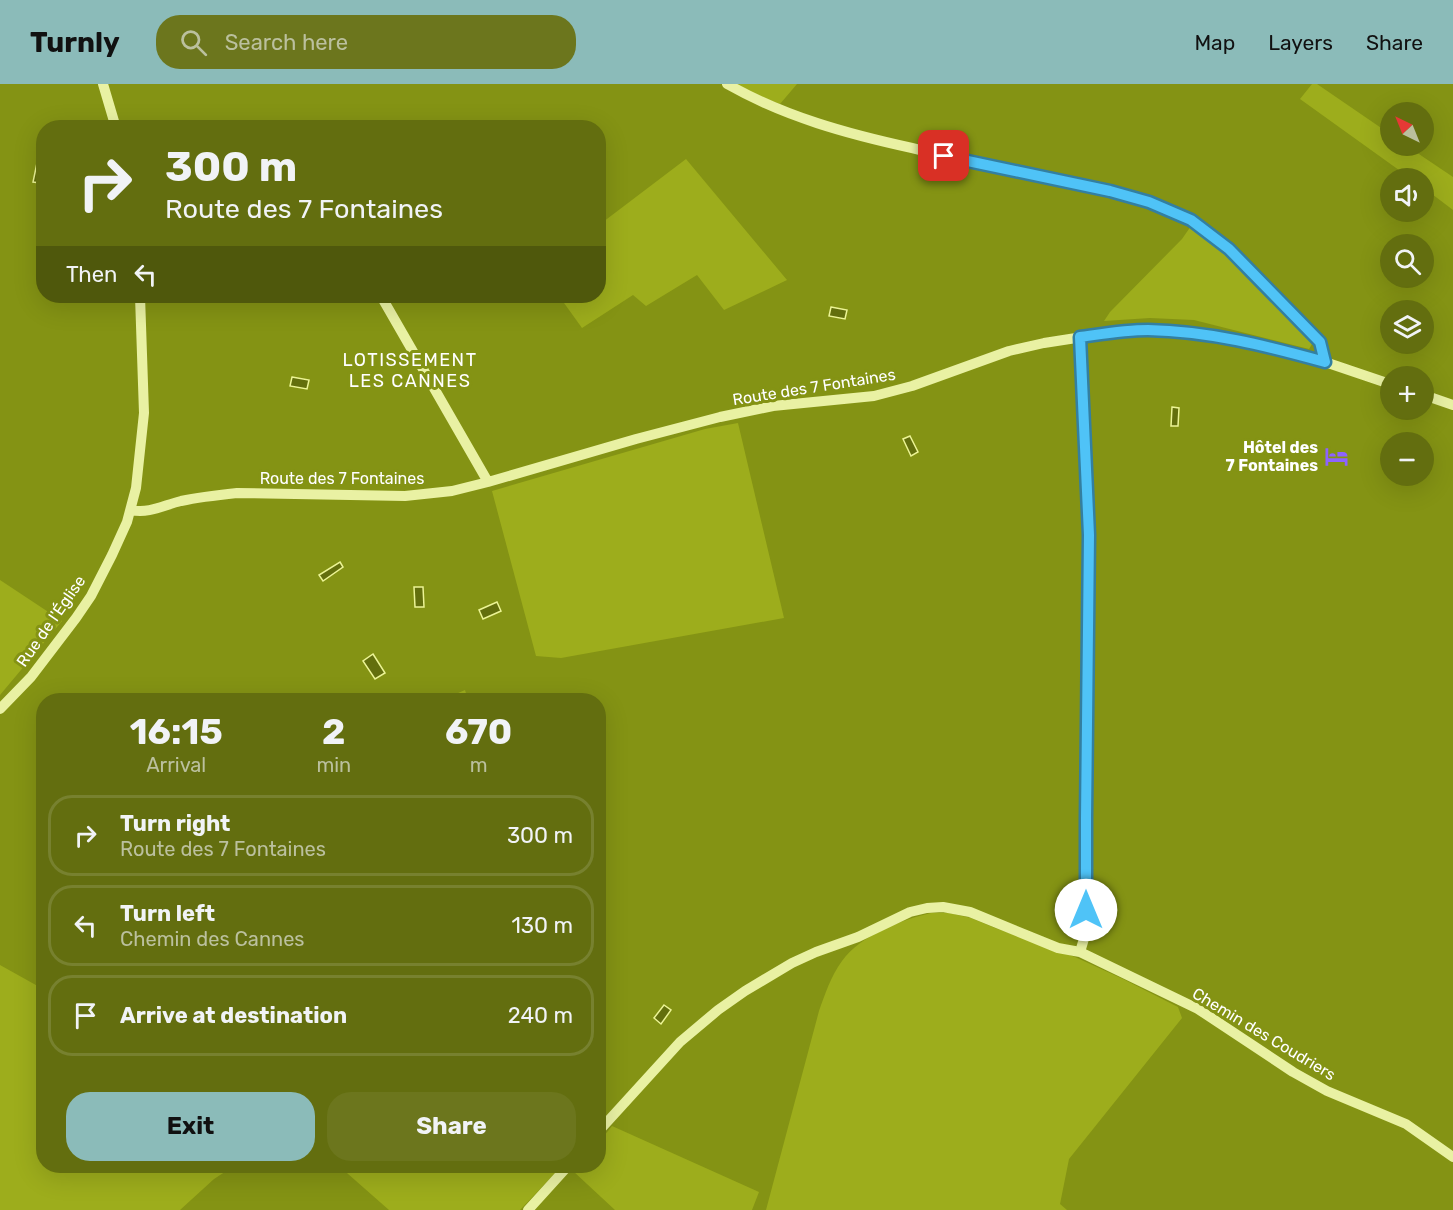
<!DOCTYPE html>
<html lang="en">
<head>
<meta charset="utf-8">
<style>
	:root { --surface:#636e0f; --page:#6c761d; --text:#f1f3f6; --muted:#bbc09e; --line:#77812f; --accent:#8bbbb9 }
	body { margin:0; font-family:Rubik,sans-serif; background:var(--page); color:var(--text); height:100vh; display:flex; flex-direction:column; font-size:22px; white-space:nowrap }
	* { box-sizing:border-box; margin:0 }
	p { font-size:20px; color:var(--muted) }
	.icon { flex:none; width:33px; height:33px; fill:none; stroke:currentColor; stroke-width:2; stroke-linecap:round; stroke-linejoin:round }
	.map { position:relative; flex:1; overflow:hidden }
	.sheet { position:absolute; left:36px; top:609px; width:570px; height:480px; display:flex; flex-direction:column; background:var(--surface); border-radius:24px; box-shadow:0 6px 24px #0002 }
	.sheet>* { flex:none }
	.banner { position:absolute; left:36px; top:36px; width:570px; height:183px; border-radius:24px; box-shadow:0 6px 24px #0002; background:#636e0f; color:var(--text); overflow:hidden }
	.needle { width:39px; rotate:317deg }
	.tools { position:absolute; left:1380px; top:18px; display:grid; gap:12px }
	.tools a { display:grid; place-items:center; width:54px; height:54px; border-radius:50%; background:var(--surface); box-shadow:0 6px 24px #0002; font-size:30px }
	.pin { position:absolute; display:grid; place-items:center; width:51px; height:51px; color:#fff; margin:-26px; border-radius:12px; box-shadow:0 3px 9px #0006 }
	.me { position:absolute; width:66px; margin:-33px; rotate:0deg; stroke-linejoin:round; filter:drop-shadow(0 0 4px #0008) }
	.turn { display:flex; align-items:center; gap:21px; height:126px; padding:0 30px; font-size:27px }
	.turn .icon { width:78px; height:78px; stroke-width:2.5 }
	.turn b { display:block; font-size:42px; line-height:51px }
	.then { display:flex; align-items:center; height:57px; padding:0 30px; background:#0003; gap:12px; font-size:22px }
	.eta { display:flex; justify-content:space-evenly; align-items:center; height:102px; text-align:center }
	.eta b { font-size:36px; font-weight:700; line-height:42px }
	.action { display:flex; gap:12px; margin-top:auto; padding:12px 30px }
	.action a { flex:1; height:69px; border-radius:24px; background:var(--accent); color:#111; font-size:24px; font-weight:700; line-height:69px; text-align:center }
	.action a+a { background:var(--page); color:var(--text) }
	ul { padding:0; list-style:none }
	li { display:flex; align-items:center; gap:18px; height:81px; margin:0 12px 9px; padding:0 18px; border:3px solid var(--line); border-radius:24px }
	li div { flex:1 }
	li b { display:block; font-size:22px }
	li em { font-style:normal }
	header { display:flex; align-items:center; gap:36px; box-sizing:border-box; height:84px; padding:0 30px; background:var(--accent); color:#111 }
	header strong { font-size:28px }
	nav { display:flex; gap:33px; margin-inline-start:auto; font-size:21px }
	.search { width:420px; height:54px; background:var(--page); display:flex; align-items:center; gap:15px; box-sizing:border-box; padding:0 21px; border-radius:24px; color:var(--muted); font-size:22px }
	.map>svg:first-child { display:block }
	.green { fill:#9dad1c }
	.water { fill:#636f0d; stroke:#ecf495; stroke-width:1.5 }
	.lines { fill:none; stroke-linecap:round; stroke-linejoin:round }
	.minor { stroke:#e9f1a3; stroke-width:10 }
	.route-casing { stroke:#337fa1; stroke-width:15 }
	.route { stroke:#4fc3f7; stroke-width:10 }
	.labels { text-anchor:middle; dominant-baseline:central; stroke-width:6; stroke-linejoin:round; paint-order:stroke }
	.street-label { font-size:16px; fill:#fff; stroke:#849314 }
	.poi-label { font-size:16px; font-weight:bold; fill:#fff; stroke:#849314; text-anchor:end }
	.neighbourhood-label { font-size:18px; letter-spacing:1.5px; fill:#fff; stroke:#849314 }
</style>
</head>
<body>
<header>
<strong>Turnly</strong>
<div class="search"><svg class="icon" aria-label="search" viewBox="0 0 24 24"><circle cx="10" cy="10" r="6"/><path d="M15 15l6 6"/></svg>Search here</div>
<nav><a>Map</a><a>Layers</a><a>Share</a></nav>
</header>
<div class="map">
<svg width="1453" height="1126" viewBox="0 0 1453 1126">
	<rect width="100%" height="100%" fill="#849314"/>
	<path class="green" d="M735 0H797L780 20 742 5Z
		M1312 0H1317L1390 50V62H1407L1453 93V126L1424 104V94H1410L1300 15Z
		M686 75 787 196 724 226 697 191 646 222 633 211 582 244 559 212H598L599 141Z
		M1191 142C1236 176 1275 219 1312 260L1309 265 1194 236 1150 234 1104 237 1110 228 1182 155Z
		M738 339 784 534 561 574 536 572 492 407 705 345Z
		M0 496 62 537 0 611Z
		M465 606 468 616H442Z
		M931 829H949L971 834 995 844 1075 873 1123 895 1178 923 1182 934 1069 1075 1060 1120 1067 1126H766L819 927C825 910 831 892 842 877 861 851 901 836 931 829Z
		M0 881 43 905 44 1082H234L214 1095 180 1126H0Z
		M612 1042 759 1108 752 1126H615L573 1087 578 1082H598L599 1058Z
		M339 1082H562L520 1126H389Z"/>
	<path class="water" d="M37 79 43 81 40 99 33 98Z
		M831 223 847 226 845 235 829 232Z
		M292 293 309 296 307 305 290 302Z
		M1172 323 1179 324 1178 342H1171Z
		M910 352 918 368 911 372 903 355Z
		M340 478 343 483 323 497 319 491Z
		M414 503H423L424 523H415Z
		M497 518 501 527 483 535 479 526Z
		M373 570 385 589 375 595 363 577Z
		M664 921 671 926 661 940 654 934Z"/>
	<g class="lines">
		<path class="minor" d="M103 0 116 44
			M727 0C785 33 848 50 912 64 958 75 1004 84 1050 94 1097 104 1147 111 1189 135 1220 153 1253 188 1277 214 1290 227 1308 243 1318 257 1322 263 1323 272 1325 278
			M381 212 488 398
			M1080 253 1089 451 1086 734V848L1080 868
			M1424 311 1453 321
			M131 426C149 430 164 421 181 417 200 413 218 411 237 409L405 412 452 407 488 398 636 355 720 333 773 322 874 312 912 302 1009 267 1044 259 1121 247 1148 246 1185 249 1227 254 1272 264 1325 278 1390 300
			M0 625 31 593 76 534 91 512 112 471 127 438 136 404 144 329 140 212
			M598 1048 680 958 718 926 745 907 792 879 816 868 858 853 910 828 927 824 943 823 970 828 1058 864 1080 868 1198 925 1293 988 1327 1007 1406 1040 1453 1073
			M528 1126 568 1082"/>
	</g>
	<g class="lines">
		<defs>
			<path id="route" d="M944 72 1110 107 1149 118 1191 136 1229 165 1320 258 1325 278C1267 262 1209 247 1148 246 1125 246 1102 250 1080 253L1089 451 1086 734V826"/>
		</defs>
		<use href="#route" class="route-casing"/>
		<use href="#route" class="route"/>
	</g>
	<defs>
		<symbol id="hotel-bare" viewBox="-9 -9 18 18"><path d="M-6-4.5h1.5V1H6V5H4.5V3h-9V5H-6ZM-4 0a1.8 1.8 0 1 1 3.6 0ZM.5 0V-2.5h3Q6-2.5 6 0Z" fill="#8d63ff" stroke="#849314" stroke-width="2.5" paint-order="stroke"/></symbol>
	</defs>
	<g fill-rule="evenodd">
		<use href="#hotel-bare" x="1320" y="356" width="33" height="33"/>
	</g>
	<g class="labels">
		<g class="street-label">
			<text transform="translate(814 303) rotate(-9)">Route des 7 Fontaines</text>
			<text x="342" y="394">Route des 7 Fontaines</text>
			<text transform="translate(51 537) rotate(-55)">Rue de l'Église</text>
			<text transform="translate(1264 950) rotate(31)">Chemin des Coudriers</text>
		</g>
		<g class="poi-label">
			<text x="1318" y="363">Hôtel des<tspan x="1318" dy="18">7 Fontaines</tspan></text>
		</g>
		<g class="neighbourhood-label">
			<text x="410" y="276">LOTISSEMENT<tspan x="410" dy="21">LES CANNES</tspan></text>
		</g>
	</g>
</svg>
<div class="tools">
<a><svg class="needle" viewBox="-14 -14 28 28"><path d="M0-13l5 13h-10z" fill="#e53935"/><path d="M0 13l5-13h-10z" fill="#bbc09e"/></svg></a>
<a><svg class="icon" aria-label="sound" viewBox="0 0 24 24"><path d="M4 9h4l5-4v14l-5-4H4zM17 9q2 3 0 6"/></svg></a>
<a><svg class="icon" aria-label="search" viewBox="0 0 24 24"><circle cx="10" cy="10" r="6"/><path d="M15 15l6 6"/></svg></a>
<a><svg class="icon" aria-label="layers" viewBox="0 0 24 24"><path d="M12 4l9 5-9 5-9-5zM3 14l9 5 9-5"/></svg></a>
<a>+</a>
<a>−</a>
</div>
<div class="pin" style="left:944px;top:72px;background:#d93025"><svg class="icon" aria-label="arrive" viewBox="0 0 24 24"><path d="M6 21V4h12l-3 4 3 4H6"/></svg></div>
<svg class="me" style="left:1086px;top:826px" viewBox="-20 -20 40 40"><circle r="19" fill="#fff"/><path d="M0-13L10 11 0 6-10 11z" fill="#4fc3f7"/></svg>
<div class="banner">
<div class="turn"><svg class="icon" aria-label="right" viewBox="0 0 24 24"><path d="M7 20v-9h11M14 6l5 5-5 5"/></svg><div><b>300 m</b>Route des 7 Fontaines</div></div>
<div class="then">Then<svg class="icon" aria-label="left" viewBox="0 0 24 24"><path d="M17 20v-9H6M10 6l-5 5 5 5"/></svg></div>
</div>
<section class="sheet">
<div class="eta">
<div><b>16:15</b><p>Arrival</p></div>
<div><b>2</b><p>min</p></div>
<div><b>670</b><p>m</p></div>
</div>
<ul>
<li><svg class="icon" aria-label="right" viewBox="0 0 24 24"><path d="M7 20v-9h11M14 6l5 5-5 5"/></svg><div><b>Turn right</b><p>Route des 7 Fontaines</p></div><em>300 m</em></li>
<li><svg class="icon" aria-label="left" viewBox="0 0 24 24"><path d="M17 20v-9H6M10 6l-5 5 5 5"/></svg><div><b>Turn left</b><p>Chemin des Cannes</p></div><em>130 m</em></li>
<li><svg class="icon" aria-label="arrive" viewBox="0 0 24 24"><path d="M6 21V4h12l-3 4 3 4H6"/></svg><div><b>Arrive at destination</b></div><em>240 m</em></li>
</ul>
<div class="action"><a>Exit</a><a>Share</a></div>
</section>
</div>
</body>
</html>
